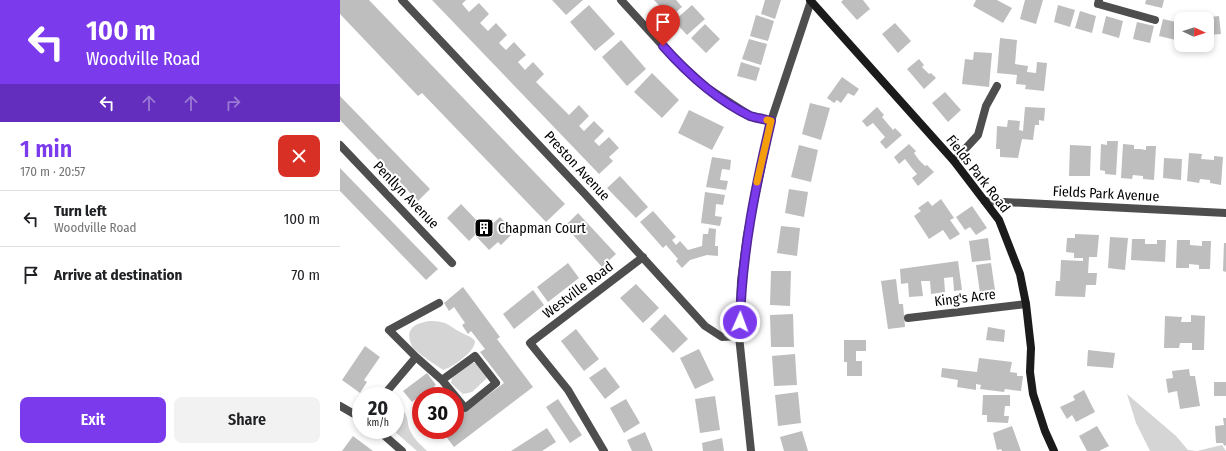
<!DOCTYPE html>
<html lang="en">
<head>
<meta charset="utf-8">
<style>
	:root { --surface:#fff; --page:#f2f2f2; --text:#202124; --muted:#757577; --line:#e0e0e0; --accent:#7c3aed }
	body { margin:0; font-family:"Fira Sans Condensed",sans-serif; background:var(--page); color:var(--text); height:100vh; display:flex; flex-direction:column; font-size:15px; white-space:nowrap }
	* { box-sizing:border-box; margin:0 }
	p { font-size:13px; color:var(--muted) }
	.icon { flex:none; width:22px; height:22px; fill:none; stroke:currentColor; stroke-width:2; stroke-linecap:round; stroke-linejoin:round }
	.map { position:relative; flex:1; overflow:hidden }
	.side { display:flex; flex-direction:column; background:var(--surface); width:340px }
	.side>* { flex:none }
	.guide { background:#7c3aed; color:#fff; overflow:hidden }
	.needle { width:26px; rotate:94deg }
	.controls { position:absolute; left:834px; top:12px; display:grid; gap:8px }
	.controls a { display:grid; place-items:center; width:40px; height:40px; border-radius:8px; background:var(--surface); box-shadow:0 2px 6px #0003; font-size:20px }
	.speed { position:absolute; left:12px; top:387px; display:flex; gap:8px; font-size:20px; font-weight:700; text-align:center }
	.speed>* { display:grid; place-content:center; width:52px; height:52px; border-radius:50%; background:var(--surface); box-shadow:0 2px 6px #0003; line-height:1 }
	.speed small { font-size:10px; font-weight:400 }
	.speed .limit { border:6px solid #d22; background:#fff; color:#111 }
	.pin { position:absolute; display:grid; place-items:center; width:34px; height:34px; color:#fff; margin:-41px -17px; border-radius:50% 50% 50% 0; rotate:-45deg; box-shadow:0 0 4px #0007 }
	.pin .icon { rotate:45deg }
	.me { position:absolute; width:44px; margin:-22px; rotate:2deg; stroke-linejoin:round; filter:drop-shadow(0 0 3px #0008) }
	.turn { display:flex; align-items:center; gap:14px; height:84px; padding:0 20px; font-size:18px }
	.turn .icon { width:52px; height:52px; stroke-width:2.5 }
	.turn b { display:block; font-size:28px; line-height:34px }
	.lanes { display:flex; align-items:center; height:38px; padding:0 20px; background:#0003; justify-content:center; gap:20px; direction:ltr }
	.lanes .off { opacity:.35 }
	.round { display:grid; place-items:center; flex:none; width:42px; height:42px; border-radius:8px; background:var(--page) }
	.head { display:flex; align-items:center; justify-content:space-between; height:68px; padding:0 20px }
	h1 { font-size:24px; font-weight:600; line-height:30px; color:var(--accent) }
	.primary-button { display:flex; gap:8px; margin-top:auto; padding:8px 20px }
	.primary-button a { flex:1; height:46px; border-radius:8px; background:var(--accent); color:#fff; font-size:16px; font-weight:600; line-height:46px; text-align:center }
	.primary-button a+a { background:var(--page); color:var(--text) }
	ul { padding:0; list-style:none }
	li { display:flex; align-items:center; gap:12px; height:56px; padding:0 20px; border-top:1px solid var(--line) }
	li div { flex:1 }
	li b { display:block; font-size:15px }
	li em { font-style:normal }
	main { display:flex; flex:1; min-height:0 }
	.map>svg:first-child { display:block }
	.green { fill:#d5d5d5 }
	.building { fill:#bebebe }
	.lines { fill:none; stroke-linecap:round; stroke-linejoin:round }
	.minor { stroke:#4e4e4e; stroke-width:8 }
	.secondary { stroke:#1b1b1b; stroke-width:8 }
	.route-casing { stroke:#51269a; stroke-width:10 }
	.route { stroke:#7c3aed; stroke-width:7 }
	.slow { stroke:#f59e0b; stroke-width:7 }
	.labels { text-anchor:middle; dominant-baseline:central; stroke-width:4; stroke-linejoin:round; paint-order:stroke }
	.street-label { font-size:14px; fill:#000; stroke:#fff }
	.poi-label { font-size:14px; fill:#000; stroke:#fff; text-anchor:start }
</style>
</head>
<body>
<main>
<section class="side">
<div class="guide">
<div class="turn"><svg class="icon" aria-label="left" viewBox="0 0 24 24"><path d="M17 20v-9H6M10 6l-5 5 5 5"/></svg><div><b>100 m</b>Woodville Road</div></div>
<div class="lanes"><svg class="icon" aria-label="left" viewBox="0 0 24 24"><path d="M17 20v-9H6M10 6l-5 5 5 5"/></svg><svg class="icon off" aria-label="ahead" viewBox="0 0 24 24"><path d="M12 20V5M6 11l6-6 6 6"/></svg><svg class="icon off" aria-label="ahead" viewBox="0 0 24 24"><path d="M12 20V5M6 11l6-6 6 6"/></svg><svg class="icon off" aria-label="right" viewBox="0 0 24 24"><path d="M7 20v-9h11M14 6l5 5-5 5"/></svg></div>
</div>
<div class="head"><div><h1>1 min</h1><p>170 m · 20:57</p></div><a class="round" style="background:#d93025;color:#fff"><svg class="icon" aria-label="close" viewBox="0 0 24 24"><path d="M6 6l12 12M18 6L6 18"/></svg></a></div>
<ul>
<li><svg class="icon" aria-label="left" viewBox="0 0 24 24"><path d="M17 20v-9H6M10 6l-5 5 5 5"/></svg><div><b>Turn left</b><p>Woodville Road</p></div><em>100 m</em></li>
<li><svg class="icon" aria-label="arrive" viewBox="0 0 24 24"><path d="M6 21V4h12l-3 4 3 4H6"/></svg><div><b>Arrive at destination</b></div><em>70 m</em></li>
</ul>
<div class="primary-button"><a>Exit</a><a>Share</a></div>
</section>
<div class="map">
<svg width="886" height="451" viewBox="0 0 886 451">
	<rect width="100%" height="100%" fill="#fff"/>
	<path class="green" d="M89 321C108 321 107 325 122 333 127 336 131 336 135 341 136 351 112 368 103 370 94 364 83 357 74 349 72 347 71 344 70 341 66 327 78 323 89 321Z
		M132 362 137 364 147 377 146 379 132 392 123 394 111 383 112 378Z
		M787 394 836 436 848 450 857 451 882 445 886 451H810L796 423Z
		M55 405C73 415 64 422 72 434 75 440 82 446 87 451H77L53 430H55Z"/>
	<path class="building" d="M0 0H29L225 204 206 222 82 93 78 96 0 14Z
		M92 0H126L122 4 129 12 139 3 149 14 140 23 148 31 156 23 167 35 159 43 166 50 174 42 186 55 178 62 185 70 193 62 204 74 196 82 229 115 239 105 249 116 239 126 244 131 254 121 264 131 254 141 259 146 269 137 279 148 269 157 273 161 259 174Z
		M212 0H243L226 15Z
		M314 0H336L342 7 330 17Z
		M425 0H441L435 19 421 14Z
		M503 0H523L530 9 517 20 501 2Z
		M636 0H657L672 8 663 23 633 6Z
		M685 0H703L696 24 680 19Z
		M806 0H824L822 8 805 4Z
		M249 5 275 34 255 51 230 22Z
		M352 5 365 19 347 35 334 21Z
		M718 5 735 10 730 27 714 22Z
		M740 11 756 16 752 33 735 28Z
		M416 15 434 21 428 41 410 36Z
		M766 16 783 21 779 38 762 33Z
		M879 16 881 34 867 35V19L860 18Z
		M823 19 840 23 836 40 819 36Z
		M797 22 814 26 810 43 793 39Z
		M555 23 571 41 558 53 542 34Z
		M365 24 380 39 366 53 351 38Z
		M660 38 677 40 675 64 688 66 687 72 696 73 697 62 707 63 704 91 685 89 686 85 676 84 677 75 657 73Z
		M409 39 427 44 421 65 402 59Z
		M281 40 306 69 287 86 262 57Z
		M634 52 652 53 649 87 622 84 625 59 633 60Z
		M579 59 584 65 582 67 589 74 591 73 596 78 584 89 567 69Z
		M401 62 420 68 416 81 397 76Z
		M312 73 339 100 322 118 294 92Z
		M502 77 519 89 514 96 508 93 501 103 497 100 494 103 487 98Z
		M605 92 621 110 608 122 592 103Z
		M0 96 90 189 78 201 0 120Z
		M470 103 490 108 481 140 462 134Z
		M537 107 544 115 542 117 553 130 555 128 562 135 546 149 540 142 545 137 533 123 527 127 522 121Z
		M685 107 705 108 704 121 699 120V125H695L693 140 682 139 678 158 660 157V149H656L657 126 667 127 668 120 680 121 679 130 683 131Z
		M349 110 384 127 372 150 338 133Z
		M767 141H778L776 175 765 174V171L760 170 761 144 767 145Z
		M569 144 576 151 574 153 579 160 585 166 587 165 594 172 578 186 572 178 577 174 571 167 565 159 559 164 554 157Z
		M783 144 794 145V149H800L806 150V146H816L814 180 803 179V176L793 175 792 179 781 178Z
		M459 145 478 150 471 182 451 177Z
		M730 145 751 146 750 176H729Z
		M849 153 862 154 861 159 874 160V156L883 157 881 185 870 183V180L860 179 859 183 847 181Z
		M372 157 391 160 390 170 382 169 380 180 388 181 386 190 366 187Z
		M824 158 842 159 841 180 823 178Z
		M0 168 98 269 86 280 0 191Z
		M280 176 308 207 296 218 267 188Z
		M449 189 468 192 464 217 445 213Z
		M365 192 385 195 383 205 376 204 375 216 382 217 380 226 361 223Z
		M601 199 614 218 610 220 620 234 610 240 603 230 589 239 574 216 581 211 578 208 588 201 592 206Z
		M121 204 143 227 146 224 149 227 160 217 174 232 161 245 158 242 149 250 135 235 129 241 107 218Z
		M632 206 647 228 636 235 630 227 625 230 616 217Z
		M313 211 336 237 332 240 336 245 340 241 348 250 362 246 363 234H368L369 228 376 229 375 246H378V256L367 255 350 260 342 268 336 261 338 259 326 245 323 248 300 222Z
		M238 213 276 254 262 267 225 226Z
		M441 226 460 228 457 256 437 253Z
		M735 234 759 235 757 257H749L748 273H757L756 285H746L745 297 715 296 716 281H720L721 260 743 261V258H734V253L726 252 727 238H735Z
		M770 237 788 238 785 270 768 268Z
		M648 238 651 260 632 262 629 241Z
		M792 239H805V244H817V240H826L825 262 791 260Z
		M837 240H850V245L862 246V241H871L870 269H859V265L849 264V268H836Z
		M884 243H886V272L883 271Z
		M618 261 622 290 614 291 613 277 604 278 605 292 591 294 590 281H581L583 296 569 297 568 283 561 284 560 269Z
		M228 263 239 278 208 302 197 287Z
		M651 263 656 297 641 300 636 265Z
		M431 271H451L450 306 430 305Z
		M556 279 559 304H563L565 327 548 329 541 281Z
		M296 284 319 308 303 323 280 298Z
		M123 287 160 337 157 339 193 387 114 447 101 430H115V415L117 418 164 383 140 352 145 349 131 331 128 334 122 325 125 323 114 307 109 311 104 303Z
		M193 290 204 305 174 329 163 314Z
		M325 314 348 339 333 353 310 329Z
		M453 314 454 347H431L430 315Z
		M851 315 865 316 864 350H852V343H840L839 348H824L825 316 842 317 841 322H851Z
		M648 327 665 330 664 342 646 340Z
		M236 329 259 359 244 371 221 341Z
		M504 340H526V351H516V361H522V376H507V362H504Z
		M25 346 40 357 24 380 27 382 20 393 2 380Z
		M359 349 374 380 355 389 340 358Z
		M748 350 775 353 773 368 747 366Z
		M455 354 457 385 434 386 432 356Z
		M639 358 672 362 670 372 677 373V376H683L681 391 665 389 664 392 640 389 641 385 636 384V390L617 387 618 380 601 377 602 368 637 372Z
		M265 367 280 387 265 399 249 378Z
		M849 369 850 376H855L860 406 840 409 837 391 828 393 826 379 833 378 832 371Z
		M87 373 96 385 94 386 101 396H81V403L77 398 72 402 63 391Z
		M874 382H886V396H874Z
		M744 390 755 412 736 422 732 415 727 419 720 407 735 400 733 396Z
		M458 392 461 423 438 426 435 395Z
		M643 395H670V406H665L664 416H669L668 423 647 422V415H642Z
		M375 396 380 430 360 433 355 399Z
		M218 399 242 435 230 443 206 407Z
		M286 399 300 423 284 433 270 408Z
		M883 418H886V445L884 446 883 443H876L875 426 884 425Z
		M672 426 681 451H662L661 449 657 450 653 433Z
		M757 426 769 446 759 451H747L739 436Z
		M207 428 216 442 202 451H171Z
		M462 431 468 451H444L440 437Z
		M305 432 313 451H292L287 440Z
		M13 436 33 451H2Z
		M382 438 384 451H363L362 443Z"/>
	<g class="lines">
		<path class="minor" d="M62 0 244 193 365 326 382 337 399 336
			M281 0 333 57 366 87 411 116 431 121
			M759 0 758 4 815 20
			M0 145 112 263
			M614 161 638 135 646 106 657 86
			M645 201 886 213
			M568 318 686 304
			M76 357 49 330 99 303
			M43 396 76 357 102 380 125 408 156 383 135 356 102 380
			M0 406 21 418
			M38 430 62 451
			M264 451 228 390 190 343 303 257
			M411 451 399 336 401 281 407 235 431 121 471 1"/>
		<path class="secondary" d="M470 0 614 161 659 220 680 274 686 304 691 348 690 372 693 394 705 431 714 451"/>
	</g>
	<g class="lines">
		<defs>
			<path id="route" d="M323 46C347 73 377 100 410 116 416 118 425 119 431 121 415 189 402 252 400 322"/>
		</defs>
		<use href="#route" class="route-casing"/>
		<use href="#route" class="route"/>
		<path class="slow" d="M417 182 431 121 427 120"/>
	</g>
	<defs>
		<symbol id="building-square" viewBox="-11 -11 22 22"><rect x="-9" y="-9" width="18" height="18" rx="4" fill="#000" stroke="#fff"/><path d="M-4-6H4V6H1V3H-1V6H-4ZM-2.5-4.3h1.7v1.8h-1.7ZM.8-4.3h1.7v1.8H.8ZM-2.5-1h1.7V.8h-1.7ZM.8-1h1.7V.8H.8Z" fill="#fff"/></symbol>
	</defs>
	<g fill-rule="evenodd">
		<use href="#building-square" x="133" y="217" width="22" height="22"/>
	</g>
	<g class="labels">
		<g class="street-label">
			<text transform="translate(237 166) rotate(47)">Preston Avenue</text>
			<text transform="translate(638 174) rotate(52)">Fields Park Road</text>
			<text transform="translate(766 194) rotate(3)">Fields Park Avenue</text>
			<text transform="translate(66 195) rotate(46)">Penllyn Avenue</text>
			<text transform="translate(238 290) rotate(-37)">Westville Road</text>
			<text transform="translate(625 298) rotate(-7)">King's Acre</text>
		</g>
		<g class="poi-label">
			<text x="158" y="228">Chapman Court</text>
		</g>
	</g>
</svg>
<div class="controls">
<a><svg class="needle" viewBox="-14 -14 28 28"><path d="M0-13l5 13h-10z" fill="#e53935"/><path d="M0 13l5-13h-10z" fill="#757577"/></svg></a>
</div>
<div class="speed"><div>20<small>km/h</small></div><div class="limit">30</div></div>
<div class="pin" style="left:323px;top:46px;background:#d93025"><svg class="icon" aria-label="arrive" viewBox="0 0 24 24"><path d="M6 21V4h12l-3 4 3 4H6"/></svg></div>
<svg class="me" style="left:400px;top:322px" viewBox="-20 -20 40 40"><circle r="17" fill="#7c3aed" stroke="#fff" stroke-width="3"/><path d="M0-11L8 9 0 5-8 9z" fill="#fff"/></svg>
</div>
</main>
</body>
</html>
